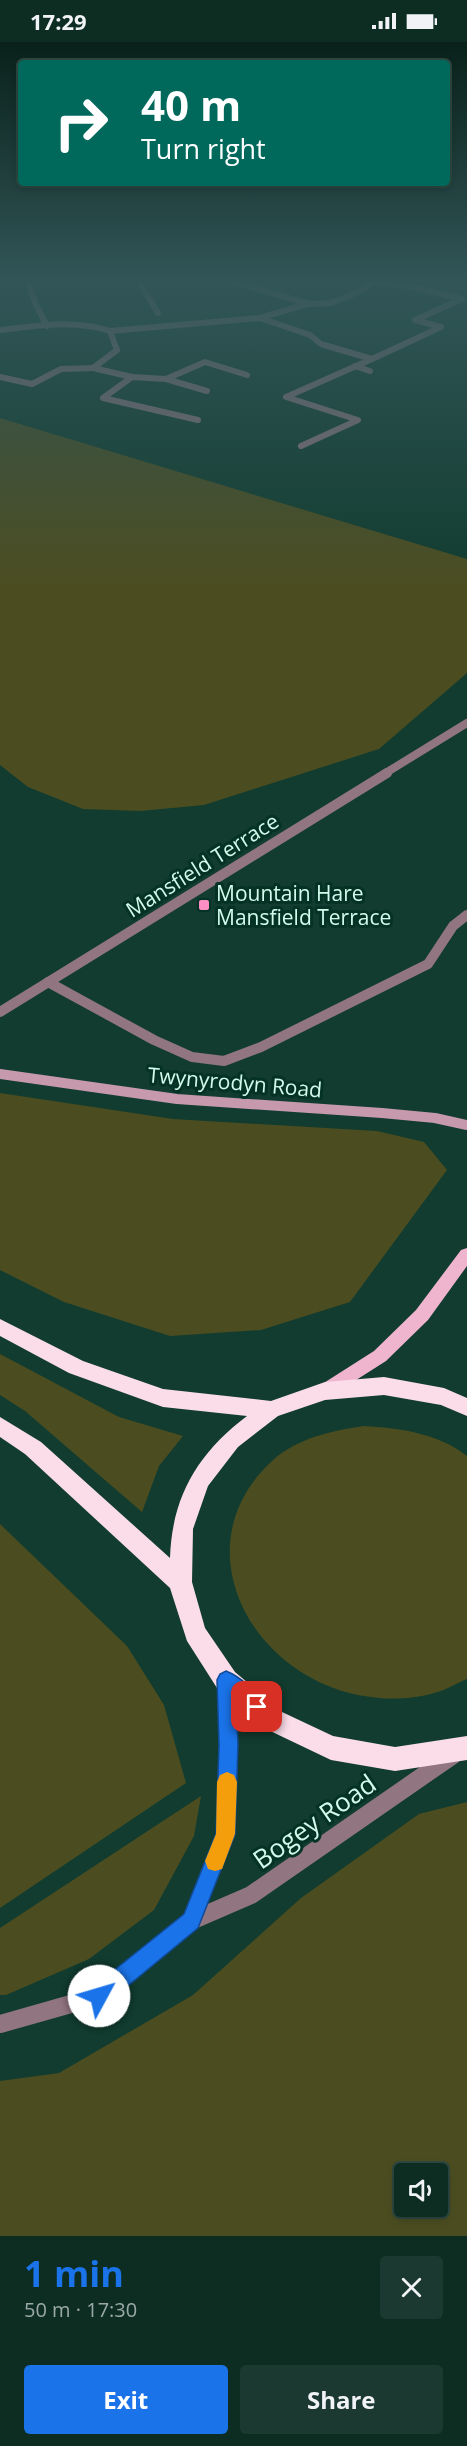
<!DOCTYPE html>
<html lang="en">
<head>
<meta charset="utf-8">
<style>
	:root { --surface:#0d2d23; --page:#1b3930; --text:#f1f3f6; --muted:#9aa8a6; --line:#2d4941; --accent:#1a73e8 }
	body { margin:0; font-family:"Open Sans",sans-serif; background:var(--page); color:var(--text); height:100vh; display:flex; flex-direction:column; font-size:22px; white-space:nowrap }
	* { box-sizing:border-box; margin:0 }
	p { font-size:20px; color:var(--muted) }
	.icon { flex:none; width:33px; height:33px; fill:none; stroke:currentColor; stroke-width:2; stroke-linecap:round; stroke-linejoin:round }
	.map { position:relative; height:2194px; overflow:hidden }
	.details { display:flex; flex-direction:column; background:var(--surface); flex:1 }
	.details>* { flex:none }
	.top-card { position:absolute; left:18px; top:18px; width:432px; height:126px; border-radius:6px; box-shadow:0 3px 9px #0003,0 0 0 2px var(--line); background:#00695c; color:#fff; overflow:hidden }
	.fabs { position:absolute; left:394px; top:2121px; display:grid; gap:12px }
	.fabs a { display:grid; place-items:center; width:54px; height:54px; border-radius:6px; background:var(--surface); box-shadow:0 3px 9px #0003,0 0 0 2px var(--line); font-size:30px }
	.pin { position:absolute; display:grid; place-items:center; width:51px; height:51px; color:#fff; margin:-26px; border-radius:12px; box-shadow:0 3px 9px #0006 }
	.me { position:absolute; width:66px; margin:-33px; rotate:51deg; stroke-linejoin:round; filter:drop-shadow(0 0 4px #0008) }
	.turn { display:flex; align-items:center; gap:21px; height:126px; padding:0 24px; font-size:27px }
	.turn .icon { width:78px; height:78px; stroke-width:2.5 }
	.turn b { display:block; font-size:42px; line-height:51px }
	.round { display:grid; place-items:center; flex:none; width:63px; height:63px; border-radius:6px; background:var(--page) }
	.headline { display:flex; align-items:center; justify-content:space-between; height:102px; padding:0 24px }
	h1 { font-size:36px; font-weight:700; line-height:45px; color:var(--accent) }
	.cta { display:flex; gap:12px; margin-top:auto; padding:12px 24px }
	.cta a { flex:1; height:69px; border-radius:6px; background:var(--accent); color:#fff; font-size:24px; font-weight:700; line-height:69px; text-align:center }
	.cta a+a { background:var(--page); color:var(--text) }
	.status { display:flex; justify-content:space-between; align-items:center; height:42px; padding:0 30px; background:var(--surface); direction:ltr }
	.status svg { height:16px; fill:currentColor }
	.map>svg:first-child { display:block }
	.green { fill:#4b4d21; fill-rule:evenodd }
	.lines { fill:none; stroke-linecap:round; stroke-linejoin:round }
	.lane-far1 { stroke:#917581; stroke-width:6 }
	.lane { stroke:#917581; stroke-width:10 }
	.street-far3 { stroke:#917581; stroke-width:6 }
	.street-far2 { stroke:#917581; stroke-width:8 }
	.street-far1 { stroke:#917581; stroke-width:10 }
	.street { stroke:#917581; stroke-width:18 }
	.secondary { stroke:#c699ad; stroke-width:10 }
	.primary { fill:#efb5cf; fill-rule:evenodd }
	.highway { fill:#fadde9; fill-rule:evenodd }
	.route { fill:#1a73e8; stroke:#114b97; stroke-width:1.5 }
	.slow { fill:#f59e0b }
	.poi-dot { fill:#fb8fc4; stroke:#043225; stroke-width:2 }
	.labels { text-anchor:middle; dominant-baseline:central; stroke-width:6; stroke-linejoin:round; paint-order:stroke }
	.street-label { font-size:21px; fill:#d3faeb; stroke:#043225 }
	.poi-label { font-size:21px; fill:#d3faeb; stroke:#043225; text-anchor:start }
	.near-street-label { font-size:26px; fill:#d3faeb; stroke:#043225 }
</style>
</head>
<body>
<div class="status"><b>17:29</b><svg viewBox="0 0 49 12"><path d="M0 12V9h3v3zM5 12V6h3v6zM10 12V3h3v9zM15 12V0h3v12zM26 1h20v11H26zM47 4h2v5h-2z"/></svg></div>
<div class="map">
<svg width="467" height="2194" viewBox="0 0 467 2194">
	<rect width="100%" height="100%" fill="#113c2f"/>
	<path class="green" d="M0 376 467 517V631L379 707 204 763 140 769 83 767 28 745 0 723Z
		M0 1051 173 1077 377 1089 424 1100 447 1128 350 1260 261 1288 170 1294 64 1260 0 1228Z
		M0 1312 119 1375 183 1394 159 1424 142 1470 25 1369 0 1353Z
		M364 1384C399 1386 438 1391 467 1414V1637C457 1641 448 1647 438 1650 406 1660 371 1658 339 1648 241 1616 187 1497 272 1419 297 1396 331 1389 364 1384Z
		M0 1482 127 1604 164 1663 186 1741 0 1866Z
		M201 1754 194 1794 154 1868 89 1917 6 1953H0V1886Z
		M467 1760V2194H0V2039L59 2031 193 1953 301 1856 419 1772ZM405 2132H438V2164H405Z"/>
	<g class="lines">
		<path class="lane-far1" d="M137 237 158 271
			M372 317 441 285 415 278 462 257
			M355 324 370 329
			M0 335 32 342 61 327 93 326
			M166 337 207 349
			M198 378 103 356 132 335 166 337 205 320 247 333"/>
		<path class="lane" d="M48 940 154 998 192 1015 224 1019 261 1005 428 922 453 884 467 873"/>
		<path class="street-far3" d="M27 237 36 263 47 284
			M224 237 306 261
			M372 240 409 244 462 257
			M260 276 310 293 321 302 372 317 286 355 358 378 301 404
			M0 288C37 284 74 277 110 289L260 276 307 262 331 261 363 248 375 237
			M110 289 117 308 93 326 132 335"/>
		<path class="street-far2" d="M384 732 467 681"/>
		<path class="street-far1" d="M0 970 387 731"/>
		<path class="street" d="M191 1879 226 1792 228 1703 226 1638
			M0 1982 99 1954 191 1879 251 1853 453 1713"/>
		<path class="secondary" d="M0 1032 177 1057 382 1071 435 1076 467 1083"/>
		<path class="primary" d="M467 1206V1224L428 1278 386 1319 331 1354 325 1356 319 1354 316 1349 319 1344 374 1309 416 1268 461 1208Z"/>
		<path class="highway" d="M0 1277 83 1319 163 1347 271 1359 325 1340 384 1335 444 1346 467 1356V1374L441 1363 384 1353 325 1358 278 1374 238 1405 208 1444 193 1487 192 1540 205 1586 235 1630 282 1670 333 1694 395 1705 467 1694V1718L395 1729 331 1718 264 1686 217 1646 187 1599 170 1546 25 1412 0 1395V1375L41 1400 170 1516C172 1454 198 1411 247 1374L163 1365 69 1331 0 1294Z"/>
	</g>
	<linearGradient id="sky" x2="0" y2="1"><stop stop-color="#09211a"/><stop offset="0.44" stop-color="#325658"/><stop offset="1" stop-color="#325658" stop-opacity="0"/></linearGradient>
	<rect width="467" height="544" fill="url(#sky)"/>
	<path class="route" d="M226 1629C239 1634 261 1652 266 1665L264 1671 257 1674 236 1658 238 1703 235 1792 198 1886 107 1961 99 1964 92 1961 89 1954 92 1946 184 1872 216 1792 219 1703 217 1638 220 1632Z"/>
	<path class="slow" d="M227 1730 234 1733 237 1740 235 1792 222 1827 215 1829 208 1827 205 1819 216 1792 217 1740 220 1733Z"/>
	<rect class="poi-dot" x="198" y="857" width="12" height="12" rx="3"/>
	<g class="labels">
		<g class="street-label">
			<text transform="translate(202 823) rotate(-32)">Mansfield Terrace</text>
			<text transform="translate(235 1040) rotate(5)">Twynyrodyn Road</text>
		</g>
		<g class="poi-label">
			<text x="216" y="851">Mountain Hare<tspan x="216" dy="24">Mansfield Terrace</tspan></text>
		</g>
		<g class="near-street-label">
			<text transform="translate(314 1779) rotate(-35)">Bogey Road</text>
		</g>
	</g>
</svg>
<div class="fabs">
<a><svg class="icon" aria-label="sound" viewBox="0 0 24 24"><path d="M4 9h4l5-4v14l-5-4H4zM17 9q2 3 0 6"/></svg></a>
</div>
<div class="pin" style="left:257px;top:1665px;background:#d93025"><svg class="icon" aria-label="arrive" viewBox="0 0 24 24"><path d="M6 21V4h12l-3 4 3 4H6"/></svg></div>
<svg class="me" style="left:99px;top:1954px" viewBox="-20 -20 40 40"><circle r="19" fill="#fff"/><path d="M0-13L10 11 0 6-10 11z" fill="#1a73e8"/></svg>
<div class="top-card">
<div class="turn"><svg class="icon" aria-label="right" viewBox="0 0 24 24"><path d="M7 20v-9h11M14 6l5 5-5 5"/></svg><div><b>40 m</b>Turn right</div></div>
</div>
</div>
<section class="details">
<div class="headline"><div><h1>1 min</h1><p>50 m · 17:30</p></div><a class="round"><svg class="icon" aria-label="close" viewBox="0 0 24 24"><path d="M6 6l12 12M18 6L6 18"/></svg></a></div>
<div class="cta"><a>Exit</a><a>Share</a></div>
</section>
</body>
</html>
